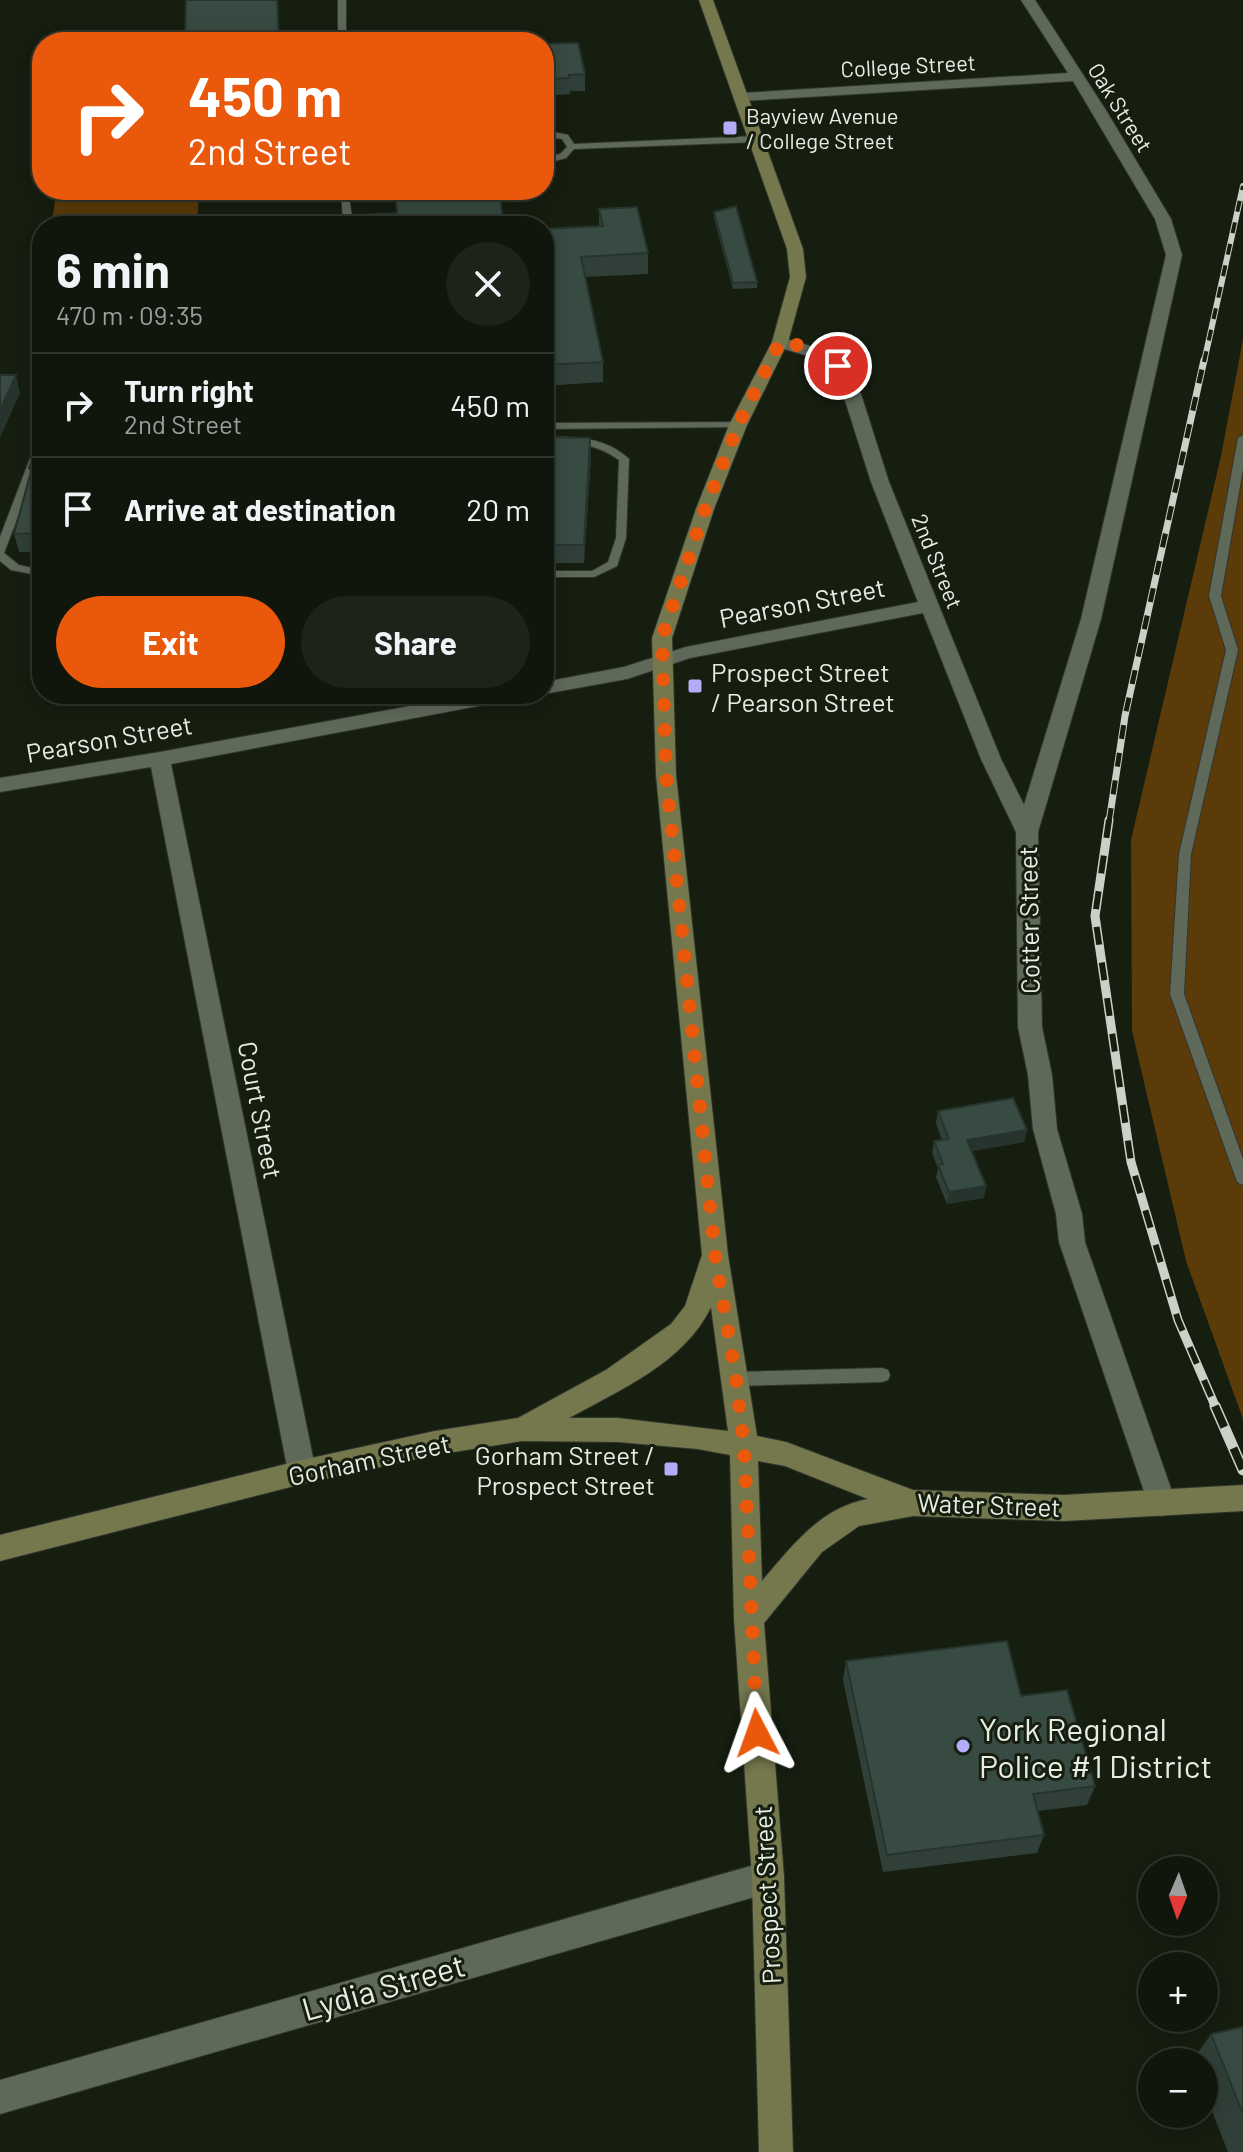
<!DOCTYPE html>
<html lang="en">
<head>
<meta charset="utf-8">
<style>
	:root { --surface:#10160c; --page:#1e231a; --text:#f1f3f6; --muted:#9c9f9d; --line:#30352d; --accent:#ea580c }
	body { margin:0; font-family:Barlow,sans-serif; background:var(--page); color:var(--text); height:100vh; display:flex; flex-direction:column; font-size:30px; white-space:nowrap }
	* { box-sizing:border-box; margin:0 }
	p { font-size:26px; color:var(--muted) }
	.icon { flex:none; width:44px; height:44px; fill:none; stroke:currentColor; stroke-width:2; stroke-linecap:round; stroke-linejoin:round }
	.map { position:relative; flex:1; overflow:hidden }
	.panel { position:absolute; left:32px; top:216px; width:522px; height:488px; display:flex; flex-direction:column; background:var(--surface); border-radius:32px; box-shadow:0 4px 20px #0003,0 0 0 2px var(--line) }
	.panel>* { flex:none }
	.top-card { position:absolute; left:32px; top:32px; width:522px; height:168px; border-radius:32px; box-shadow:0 4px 20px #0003,0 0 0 2px var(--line); background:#ea580c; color:#fff; overflow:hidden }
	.needle { width:52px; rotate:182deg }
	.buttons { position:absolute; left:1138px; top:1856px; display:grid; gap:16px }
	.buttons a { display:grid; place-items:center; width:80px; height:80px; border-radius:50%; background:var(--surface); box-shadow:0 4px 20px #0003,0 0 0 2px var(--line); font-size:40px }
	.pin { position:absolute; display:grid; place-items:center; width:68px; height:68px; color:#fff; margin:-34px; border:4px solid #fff; border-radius:50%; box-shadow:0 2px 8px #0007 }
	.me { position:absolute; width:88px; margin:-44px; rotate:356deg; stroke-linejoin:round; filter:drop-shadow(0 0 6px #0008) }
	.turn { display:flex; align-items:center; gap:28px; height:168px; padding:0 24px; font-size:36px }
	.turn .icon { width:104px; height:104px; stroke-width:2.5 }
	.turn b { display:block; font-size:56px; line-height:68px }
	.round { display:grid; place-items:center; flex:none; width:84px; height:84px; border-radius:42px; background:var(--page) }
	.overview { display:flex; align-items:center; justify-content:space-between; height:136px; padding:0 24px }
	h1 { font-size:48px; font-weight:700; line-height:60px }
	.cta { display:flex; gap:16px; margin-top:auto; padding:16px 24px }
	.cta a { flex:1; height:92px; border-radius:48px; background:var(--accent); color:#fff; font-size:32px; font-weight:700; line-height:92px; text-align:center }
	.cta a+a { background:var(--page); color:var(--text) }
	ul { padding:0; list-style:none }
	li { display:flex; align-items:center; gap:24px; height:104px; padding:0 24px; border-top:2px solid var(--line) }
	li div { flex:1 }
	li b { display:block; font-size:30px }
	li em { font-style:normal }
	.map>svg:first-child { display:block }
	.green { fill:#5b3b09 }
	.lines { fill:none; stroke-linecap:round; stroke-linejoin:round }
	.lane-casing { stroke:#31362e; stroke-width:2 }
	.street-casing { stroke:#31362e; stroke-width:2 }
	.secondary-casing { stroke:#31362e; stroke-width:2 }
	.lane { fill:#5f6959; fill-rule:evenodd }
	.street { fill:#5f6959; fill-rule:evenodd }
	.secondary { fill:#75784d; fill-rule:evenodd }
	.rail-far3-casing { stroke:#cbd1c7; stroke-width:6 }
	.rail-far2-casing { stroke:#cbd1c7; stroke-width:7 }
	.rail-far1-casing { stroke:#cbd1c7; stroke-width:9 }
	.rail-casing { stroke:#cbd1c7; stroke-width:11 }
	.rail-far3 { stroke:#161e10; stroke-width:4; stroke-dasharray:11; stroke-linecap:butt }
	.rail-far2 { stroke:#161e10; stroke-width:5; stroke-dasharray:14; stroke-linecap:butt }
	.rail-far1 { stroke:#161e10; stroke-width:6; stroke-dasharray:18; stroke-linecap:butt }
	.rail { stroke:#161e10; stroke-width:8; stroke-dasharray:23; stroke-linecap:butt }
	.wall { fill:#304039 }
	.shaded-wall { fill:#27342e }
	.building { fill:#384b42; stroke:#27342e; stroke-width:2 }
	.route { stroke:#ea580c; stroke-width:14; stroke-dasharray:0 25.2 }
	.poi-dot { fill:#b3acf9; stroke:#161e10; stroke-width:3 }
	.labels { text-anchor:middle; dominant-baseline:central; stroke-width:6; stroke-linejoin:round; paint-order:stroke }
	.far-street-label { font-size:22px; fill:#e7ede3; stroke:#161e10 }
	.far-poi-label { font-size:22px; fill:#e7ede3; stroke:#161e10; text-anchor:start }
	.street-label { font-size:26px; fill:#e7ede3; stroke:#161e10 }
	.poi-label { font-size:26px; fill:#e7ede3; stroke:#161e10; text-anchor:start }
	.near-poi-label { font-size:32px; fill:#e7ede3; stroke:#161e10; text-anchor:start }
	.near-street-label { font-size:32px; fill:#e7ede3; stroke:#161e10 }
</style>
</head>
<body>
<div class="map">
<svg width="1243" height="2152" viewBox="0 0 1243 2152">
	<rect width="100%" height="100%" fill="#161e10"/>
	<path class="green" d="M57 190H199L197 226H51Z
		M1243 339V1419L1186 1261 1132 1031 1131 840 1221 456Z"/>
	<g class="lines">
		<defs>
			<path id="lane" d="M338 0H346V42H338Z
				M544 130 568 135 574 144 757 136 761 139 757 142 574 149 566 158 544 164V158L560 154 567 147 562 139 544 136Z
				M335 190H343L350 203 353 226H343L342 203Z
				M738 422 743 425 742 427 544 429V423Z
				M1243 435V469L1221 596 1238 650 1191 854 1184 994 1243 1159V1185L1238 1183 1236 1179 1170 994 1179 854 1226 650 1209 596 1238 438Z
				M42 437V454L4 553 19 565 42 570V576L11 570 0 561V537L37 440Z
				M544 437C574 436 606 437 629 459L626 538 617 566 594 577H544V571H592L608 562 616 538 619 460C596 443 572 442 544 443Z
				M882 1368 888 1370 890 1375 888 1380 882 1382 736 1386 730 1384 728 1379 730 1374 736 1372Z"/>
			<path id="street" d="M1021 0H1035L1107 112 1171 219 1182 255 1101 619 1038 832 1042 1027 1052 1075 1057 1129 1082 1214 1085 1242 1176 1503 1172 1512 1162 1516 1152 1512 1148 1503 1059 1242 1056 1214 1033 1129 1028 1075 1018 1027 1016 832 981 759 923 613 690 658 627 679 544 694H543L544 682 624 667 686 647 918 602 871 482 843 394 825 361 774 346 772 342 774 338 780 337 837 354 861 394 889 482 1001 759 1024 805 1081 619 1166 255 1155 219 1073 81 742 101 735 97 742 93 1068 73Z
				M475 694H520L510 700 171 764 316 1472 312 1481 302 1484 292 1481 288 1472 151 767 0 792V778L160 752Z
				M768 1861 779 1866 784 1877 779 1888 768 1893 0 2114V2080Z"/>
			<path id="secondary" d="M699 0H713L803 249 806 277 788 342 747 425 714 509 672 638 676 775 728 1255 757 1436 786 1442 913 1490 1064 1495 1243 1485V1511L1064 1521 913 1516 859 1526 822 1552 764 1623 784 1877 793 2152H759L752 1877 734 1619 730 1455 698 1449 618 1442 522 1441 435 1455 302 1484 0 1561V1535L302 1460 435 1431 518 1418 606 1370 671 1324 685 1306 702 1255 656 775 652 638 696 509 729 425 772 342 790 277 787 249ZM711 1307 728 1431 618 1418H569C620 1390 685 1362 711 1307ZM758 1461 785 1466 868 1499C821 1507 792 1546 762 1581Z"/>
		</defs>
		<use href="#lane" class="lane-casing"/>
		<use href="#street" class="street-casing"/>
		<use href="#secondary" class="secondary-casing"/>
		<use href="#lane" class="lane"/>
		<use href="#street" class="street"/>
		<use href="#secondary" class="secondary"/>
		<defs>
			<path id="rail-far3" d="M1204 362 1243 186"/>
			<path id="rail-far2" d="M1109 822 1125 716 1204 360"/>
			<path id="rail-far1" d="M1109 820 1095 916 1131 1162 1178 1320 1216 1408"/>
			<path id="rail" d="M1215 1406 1243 1470"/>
		</defs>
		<use href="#rail-far3" class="rail-far3-casing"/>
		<use href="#rail-far2" class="rail-far2-casing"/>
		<use href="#rail-far1" class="rail-far1-casing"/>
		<use href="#rail" class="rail-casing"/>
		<use href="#rail-far3" class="rail-far3"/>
		<use href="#rail-far2" class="rail-far2"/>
		<use href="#rail-far1" class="rail-far1"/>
		<use href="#rail" class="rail"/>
	</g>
	<path class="wall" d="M544 44 585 74V91H570V94L544 96Z
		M599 209 648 253V274L585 277 603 362V382L544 386V229L599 226Z
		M714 212 757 282V288L733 289 714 218Z
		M42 434V552H19L14 534 30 475 29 468Z
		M544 437 591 456 584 563H544Z
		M189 694H276L191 700Z
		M938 1111 1027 1130 1024 1142 972 1151 984 1198 947 1204 936 1177 938 1168 932 1153 934 1141 942 1140 936 1123Z
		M846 1661 1021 1696 1095 1786 1087 1805 1038 1811 1044 1835 1037 1853 883 1872 843 1680Z
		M1243 2027V2152H1228L1204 2091V2062L1192 2061 1211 2034Z"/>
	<path class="shaded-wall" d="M277 0H278L280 42H279Z
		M16 375 20 393 0 438V410Z
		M590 438 591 456 584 563V545Z
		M1027 1130 1024 1142 965 1152 967 1140Z
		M986 1186 984 1198 947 1204 949 1192Z"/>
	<path class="building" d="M186 0H277L279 42H185Z
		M578 43 585 74 569 75V78L544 79V44Z
		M395 190H499L504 226H360V215L397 213Z
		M736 206 757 282 733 283 714 212Z
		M637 207 648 253 581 257 603 362 544 365V229L603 226 599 209Z
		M0 375H16L0 410Z
		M41 434H42V533L14 534 32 468H29Z
		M544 437 590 438 584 545H544Z
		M1013 1098 1027 1130 967 1140 986 1186 949 1192 938 1165 943 1164 934 1141 949 1139 938 1111Z
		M1007 1641 1021 1696 1067 1690 1095 1786 1033 1794 1044 1835 887 1855 846 1661Z
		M1243 2027V2114L1211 2034Z"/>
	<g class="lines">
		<path class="route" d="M757 1733 744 1446 736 1379 715 1255 666 775 662 638 705 509 738 425 780 342C800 345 825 350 838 366"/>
	</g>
	<g class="poi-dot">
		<rect x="722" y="120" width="16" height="16" rx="4"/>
		<rect x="687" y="678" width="16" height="16" rx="4"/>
		<rect x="663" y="1461" width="16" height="16" rx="4"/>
		<circle cx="963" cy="1746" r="8"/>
	</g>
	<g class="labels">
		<g class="far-street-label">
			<text transform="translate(908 65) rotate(-3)">College Street</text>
			<text transform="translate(1121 107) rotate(58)">Oak Street</text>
			<text transform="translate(938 561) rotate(68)">2nd Street</text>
		</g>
		<g class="far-poi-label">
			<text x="746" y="115">Bayview Avenue<tspan x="746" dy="25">/ College Street</tspan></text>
		</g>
		<g class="street-label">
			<text transform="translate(802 602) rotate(-11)">Pearson Street</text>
			<text transform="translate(109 738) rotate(-10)">Pearson Street</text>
			<text transform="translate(1028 920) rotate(-91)">Cotter Street</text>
			<text transform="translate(261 1110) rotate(79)">Court Street</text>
			<text transform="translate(369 1459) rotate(-12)">Gorham Street</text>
			<text transform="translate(989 1504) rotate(2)">Water Street</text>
			<text transform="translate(766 1895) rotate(-93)">Prospect Street</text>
		</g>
		<g class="poi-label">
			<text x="711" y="671">Prospect Street<tspan x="711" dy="30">/ Pearson Street</tspan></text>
			<text x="655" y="1454" text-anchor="end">Gorham Street /<tspan x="655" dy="30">Prospect Street</tspan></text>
		</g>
		<g class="near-poi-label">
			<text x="979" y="1728">York Regional<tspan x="979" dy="37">Police #1 District</tspan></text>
		</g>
		<g class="near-street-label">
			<text transform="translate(383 1986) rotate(-16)">Lydia Street</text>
		</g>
	</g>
</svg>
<div class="buttons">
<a><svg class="needle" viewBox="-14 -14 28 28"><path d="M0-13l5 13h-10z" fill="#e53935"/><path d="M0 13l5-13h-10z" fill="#9c9f9d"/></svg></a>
<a>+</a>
<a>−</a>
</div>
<div class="pin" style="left:838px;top:366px;background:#d93025"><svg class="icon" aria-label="arrive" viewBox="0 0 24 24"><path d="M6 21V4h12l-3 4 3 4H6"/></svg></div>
<svg class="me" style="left:757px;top:1733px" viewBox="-20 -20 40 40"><path d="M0-17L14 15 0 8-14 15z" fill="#ea580c" stroke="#fff" stroke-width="4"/></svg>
<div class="top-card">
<div class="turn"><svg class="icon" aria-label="right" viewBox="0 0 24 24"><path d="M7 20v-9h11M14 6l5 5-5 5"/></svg><div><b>450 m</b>2nd Street</div></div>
</div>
<section class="panel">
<div class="overview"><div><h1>6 min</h1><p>470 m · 09:35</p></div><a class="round"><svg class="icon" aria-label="close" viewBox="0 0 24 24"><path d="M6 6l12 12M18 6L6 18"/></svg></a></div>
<ul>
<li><svg class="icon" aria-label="right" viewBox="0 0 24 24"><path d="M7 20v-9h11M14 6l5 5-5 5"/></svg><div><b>Turn right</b><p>2nd Street</p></div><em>450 m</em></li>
<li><svg class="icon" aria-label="arrive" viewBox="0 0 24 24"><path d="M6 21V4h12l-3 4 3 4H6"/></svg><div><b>Arrive at destination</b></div><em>20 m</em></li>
</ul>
<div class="cta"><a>Exit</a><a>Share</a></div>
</section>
</div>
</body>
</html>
